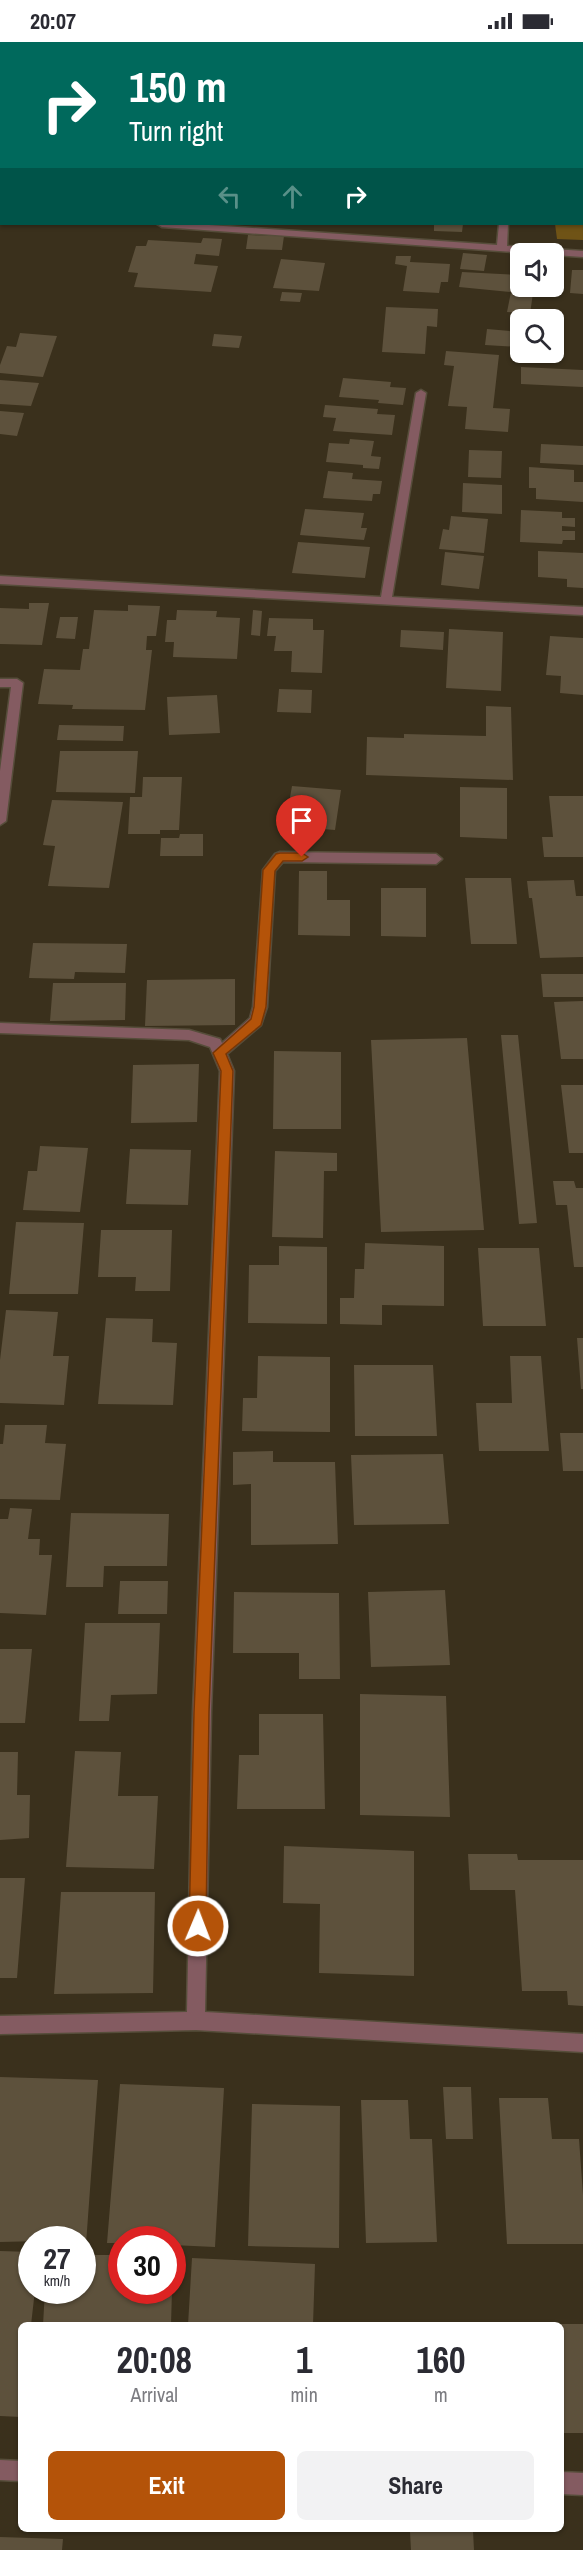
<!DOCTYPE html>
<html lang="en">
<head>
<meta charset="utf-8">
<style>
	:root { --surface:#fff; --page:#f2f2f3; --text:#2b2b33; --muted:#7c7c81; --accent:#b45309 }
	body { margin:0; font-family:"Archivo Narrow",sans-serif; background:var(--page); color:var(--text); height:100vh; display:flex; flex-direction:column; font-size:22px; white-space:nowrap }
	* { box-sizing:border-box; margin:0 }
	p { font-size:20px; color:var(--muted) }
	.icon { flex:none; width:33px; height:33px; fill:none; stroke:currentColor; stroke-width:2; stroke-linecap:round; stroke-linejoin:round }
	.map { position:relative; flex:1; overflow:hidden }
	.details { position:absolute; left:18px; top:2280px; width:546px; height:210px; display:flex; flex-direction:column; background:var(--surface); border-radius:9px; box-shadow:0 2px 4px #0004 }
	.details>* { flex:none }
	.hud { position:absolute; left:0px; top:0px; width:584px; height:183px; box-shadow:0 2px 4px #0004; background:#00695c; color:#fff; overflow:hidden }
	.controls { position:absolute; left:510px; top:201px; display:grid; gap:12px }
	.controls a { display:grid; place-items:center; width:54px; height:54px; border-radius:9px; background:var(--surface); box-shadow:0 2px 4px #0004; font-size:30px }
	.speed { position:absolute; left:18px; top:2184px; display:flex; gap:12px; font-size:30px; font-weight:700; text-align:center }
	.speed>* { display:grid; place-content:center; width:78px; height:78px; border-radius:50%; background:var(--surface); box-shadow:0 2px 4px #0004; line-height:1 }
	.speed small { font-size:15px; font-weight:400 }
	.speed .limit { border:9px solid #d22; background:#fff; color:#111 }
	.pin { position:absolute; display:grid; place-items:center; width:51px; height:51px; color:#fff; margin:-62px -26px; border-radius:50% 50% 50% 0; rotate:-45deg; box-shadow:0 0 6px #0007 }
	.pin .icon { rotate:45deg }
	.me { position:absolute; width:66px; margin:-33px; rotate:1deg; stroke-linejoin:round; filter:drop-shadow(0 0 4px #0008) }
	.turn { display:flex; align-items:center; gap:21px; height:126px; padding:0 30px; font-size:27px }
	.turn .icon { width:78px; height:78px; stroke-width:2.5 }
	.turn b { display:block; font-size:42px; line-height:51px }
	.lanes { display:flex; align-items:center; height:57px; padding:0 30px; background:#0003; justify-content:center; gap:30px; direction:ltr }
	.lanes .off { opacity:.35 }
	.eta { display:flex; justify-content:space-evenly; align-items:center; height:102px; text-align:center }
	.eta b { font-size:36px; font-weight:800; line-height:42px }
	.primary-button { display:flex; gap:12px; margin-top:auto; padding:12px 30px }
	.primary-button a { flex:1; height:69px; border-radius:9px; background:var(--accent); color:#fff; font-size:24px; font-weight:800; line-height:69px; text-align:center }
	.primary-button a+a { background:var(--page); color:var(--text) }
	.status { display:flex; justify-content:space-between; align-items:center; height:42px; padding:0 30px; background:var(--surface); direction:ltr }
	.status svg { height:16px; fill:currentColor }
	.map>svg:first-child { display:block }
	.green { fill:#6f5316 }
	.building { fill:#5d513c }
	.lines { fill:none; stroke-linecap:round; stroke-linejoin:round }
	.minor-casing { stroke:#564d3a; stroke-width:3 }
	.minor { fill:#845b61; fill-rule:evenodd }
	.route { fill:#b45309; stroke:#753606; stroke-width:1.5 }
</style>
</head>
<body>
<div class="status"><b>20:07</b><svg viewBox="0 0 49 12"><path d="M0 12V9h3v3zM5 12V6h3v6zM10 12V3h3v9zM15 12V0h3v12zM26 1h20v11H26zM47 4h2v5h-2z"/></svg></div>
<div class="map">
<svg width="583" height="2508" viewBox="0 0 583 2508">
	<rect width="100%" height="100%" fill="#3a301c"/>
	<path class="green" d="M582 35 583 198 557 197 555 182H582Z"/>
	<path class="building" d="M434 182H463L462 190 434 189Z
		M248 193 284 194 282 208 246 207Z
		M203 196 222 197 219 214 196 212 194 222 218 224 211 250 134 245 138 231 128 230 136 204H146L148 198 201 201Z
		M463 211 487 213 484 229 460 227Z
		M396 214H411L410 220 450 222 448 240H441L439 251 403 249 407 224 395 222Z
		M281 217 325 221 319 249 273 246Z
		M572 228H583V252L570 251Z
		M462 230 520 233V244H534L530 272 507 270 511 250 459 245Z
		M282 250 302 251 300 260 280 259Z
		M386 265 438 267 437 285 427 284 425 312 382 310Z
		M554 285H561L560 299H554Z
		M487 287 520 290V305L485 303Z
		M20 291 57 294 43 335 0 331V323L7 304 16 305Z
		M214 292 242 294 239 306 212 304Z
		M446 309 499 313 493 366 510 367 508 390 465 387 467 365 448 364 454 324 444 323Z
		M521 325 583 328V345L521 342Z
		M343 336 391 340 390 345 406 346 403 363 378 361 379 358 339 355Z
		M0 338 39 341 31 364 0 362Z
		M325 363 378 367 377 372 395 373 392 393 333 389 336 376 323 375Z
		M0 369 24 371 17 394 0 392Z
		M350 397 374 399 371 414 381 415 379 427 363 426V423L326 420 329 401 349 402Z
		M541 402 583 404V423L540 421Z
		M469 408 502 409 501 436 468 435Z
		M529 425 574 428V440H583V460L536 457V446H529Z
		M328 429 353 431 352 437 382 439 380 452H373L372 459 323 456Z
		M463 441 502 443V472L462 470Z
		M305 467 364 471 361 486H367L364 498 300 493Z
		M521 468 562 470V476H575V485L562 484V489H575V498H563L562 502 520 500Z
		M451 474 488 477 484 511 439 507 443 487 449 488Z
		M298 500 370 505 365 536 292 531Z
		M538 509 583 511V546L567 545V537L538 535Z
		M445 510 484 514 479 547 441 543Z
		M29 561H49L42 603 0 602V566L29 567Z
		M128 563 160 564 156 594H147L146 608H152L145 668 72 667 73 663 38 662 44 627 80 628 83 607H89L94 568 128 569Z
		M177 568 217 569 216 575 240 576 237 617 173 615 174 600H165L167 578H176Z
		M253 568 262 569 260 594 251 593Z
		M60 575H78L75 597 56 596Z
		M269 576 313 577V588H324L322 631 291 630 292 609H274L276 594H267Z
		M449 587 503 590 501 649 446 646Z
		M401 588 444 590 443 608 400 605Z
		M550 594 583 596V653L560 651 561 634 546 633Z
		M279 647 312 648 311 671 277 670Z
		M217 653 220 691 169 693 167 655Z
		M486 664 511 665 513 738 366 733 367 695 404 696V692L486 694Z
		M59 683 124 684 123 699 57 698Z
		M60 709H138L135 751 56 750Z
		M143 735H182L179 788H160V792H128L130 755H142Z
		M292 744 341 748 335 788 285 784Z
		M460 745 507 746V797L460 795Z
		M549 754H583V815H544L542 795H553Z
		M52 758 123 760 109 846 48 844 55 804 43 803Z
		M180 792H203V814H160L161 796H179Z
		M299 829H327V858H350V894L298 893Z
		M465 836H511L517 902H471Z
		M574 838 576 854H583V915L540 916 532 856H529L527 839Z
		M381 846H426V895L381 894Z
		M33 901 127 902 125 931 75 930 74 937 29 936Z
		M541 932H583V955H543Z
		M235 937V983L145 984 147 938Z
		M53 941H126L125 978 50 979Z
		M583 959V1017H561L554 960Z
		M501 993H518L537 1181 519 1182Z
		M467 996 484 1188 381 1190 371 998Z
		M274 1009 341 1010V1087H273Z
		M199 1022 197 1080 131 1081 133 1023Z
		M561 1043H583V1111H569Z
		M40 1104 88 1106 80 1170 23 1168 28 1129H37Z
		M130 1107 191 1108 188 1163 126 1162Z
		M275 1109 337 1111V1129H324L323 1196 272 1195Z
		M553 1139H574L576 1146H583V1225H574L567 1163H556Z
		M16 1180 84 1181 78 1252H9Z
		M101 1188H172L170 1249H135L136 1235H98Z
		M365 1201 444 1204V1264L382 1263V1283L340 1282V1256H354L355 1227H364Z
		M279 1204 327 1205V1282L248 1281 249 1223H279Z
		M478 1206H539L546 1284H483Z
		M6 1268 58 1270 53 1314H69L64 1363 0 1361V1318Z
		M106 1276 153 1277 152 1300 177 1301 173 1363 98 1362Z
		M577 1296H583V1347H581Z
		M258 1314 330 1315V1390L242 1389 243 1356H257Z
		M510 1314H541L549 1409H479L476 1361H512Z
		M354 1323H433L437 1394H355Z
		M5 1383H47L45 1401 66 1402 60 1458 0 1457V1402H3Z
		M560 1391H583V1429H563Z
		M273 1409V1420H335L338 1502 251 1503V1442L233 1443V1410Z
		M443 1412 449 1482 354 1483 351 1413Z
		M10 1466 32 1467 28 1497H40L39 1513H52L46 1573 0 1571V1477H8Z
		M71 1471 169 1472 167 1524H104L103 1545H66Z
		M120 1539H168L167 1572H118Z
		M445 1548 450 1623 371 1625 368 1550Z
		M234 1550 339 1551 340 1637H299V1611H233Z
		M85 1581H160L157 1652 111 1653 109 1679H79Z
		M0 1607H32L25 1681H0Z
		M360 1652 446 1654 450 1775 360 1773Z
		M259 1672H323L325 1767H237L239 1713H259Z
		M75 1709 121 1710 118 1754H158L154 1827 66 1825Z
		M0 1710H18L17 1753H30L29 1796 0 1798Z
		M284 1804 414 1809V1934L319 1931 320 1862 283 1861Z
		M468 1812H517L518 1818H583V1964L568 1963 567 1949H522L515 1848H470Z
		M0 1836H25L17 1936H0Z
		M61 1850H155L153 1951 54 1952Z
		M0 2035 98 2038 86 2202H82V2198L0 2200Z
		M120 2042 224 2046 215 2205 172 2203V2198H122V2201H107Z
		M443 2045H471L473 2097H446Z
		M499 2056H548L552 2097H579L583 2153V2202H507Z
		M361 2058H408L410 2097H432L437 2200 366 2201Z
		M252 2062 340 2064 339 2206 248 2204Z
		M0 2209 32 2210V2248H35L31 2283H21V2375L0 2374Z
		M82 2213H122V2248H172L171 2283H43L45 2248H82Z
		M192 2216 315 2222 313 2283H188Z
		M561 2282H583V2391H561Z
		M473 2489 474 2508H411L410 2490Z
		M0 2495 63 2497 62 2508H0Z"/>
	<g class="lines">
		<defs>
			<path id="minor" d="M110 0H118L109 2Z
				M306 0H314V2H306Z
				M480 0H488V2H480Z
				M0 12H2V18H0Z
				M582 23H583V29H582Z
				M2 161V169L0 170V162Z
				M157 182H195L497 203 499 182H508L507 204 583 209V215L162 185Z
				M421 348 426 351 392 555 583 565V573L0 542V534L381 555 416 351Z
				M0 637H17L23 641 6 779 0 783V729L11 645H0Z
				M280 810 436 812 442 817 436 822 283 820 275 829 267 965 261 983 227 1012 234 1029 211 1670 205 1970 583 1992V2010L196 1988 0 1992V1974L187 1970 193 1670 220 1029 210 1005 189 998 0 991V981L189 988 220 997 222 1001 250 976 253 965 263 828 275 812Z
				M0 2418 21 2419V2439L0 2438Z
				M561 2430 583 2431V2453L561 2452Z"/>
		</defs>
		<use href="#minor" class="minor-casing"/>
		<use href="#minor" class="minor"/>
	</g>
	<path class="route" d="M280 811H302L308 815 302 819H283L275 829 266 965 261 983 226 1012 233 1029 209 1670 206 1884 203 1890 198 1892 192 1890 189 1884 194 1670 221 1029 213 1011 251 977 254 965 263 828 276 812Z"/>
</svg>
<div class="controls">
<a><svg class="icon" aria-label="sound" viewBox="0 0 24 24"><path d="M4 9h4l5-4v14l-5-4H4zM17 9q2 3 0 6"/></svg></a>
<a><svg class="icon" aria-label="search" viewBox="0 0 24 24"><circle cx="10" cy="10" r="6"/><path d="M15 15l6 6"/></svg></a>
</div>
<div class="speed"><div>27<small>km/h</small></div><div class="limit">30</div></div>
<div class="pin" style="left:302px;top:815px;background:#d93025"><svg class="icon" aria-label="arrive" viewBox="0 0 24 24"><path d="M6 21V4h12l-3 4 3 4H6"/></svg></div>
<svg class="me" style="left:198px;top:1884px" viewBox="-20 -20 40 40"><circle r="17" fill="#b45309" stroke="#fff" stroke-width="3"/><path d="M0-11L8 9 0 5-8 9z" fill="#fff"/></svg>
<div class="hud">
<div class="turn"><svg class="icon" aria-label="right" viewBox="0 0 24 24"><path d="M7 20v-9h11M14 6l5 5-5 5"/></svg><div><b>150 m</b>Turn right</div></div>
<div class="lanes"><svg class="icon off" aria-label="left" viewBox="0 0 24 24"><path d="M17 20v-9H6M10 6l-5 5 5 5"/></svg><svg class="icon off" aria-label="ahead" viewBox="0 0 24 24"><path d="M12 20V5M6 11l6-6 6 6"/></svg><svg class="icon" aria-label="right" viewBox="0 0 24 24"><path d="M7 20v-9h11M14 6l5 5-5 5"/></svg></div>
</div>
<section class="details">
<div class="eta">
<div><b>20:08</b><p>Arrival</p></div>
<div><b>1</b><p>min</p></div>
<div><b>160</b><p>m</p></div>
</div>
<div class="primary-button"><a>Exit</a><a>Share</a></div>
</section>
</div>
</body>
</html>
